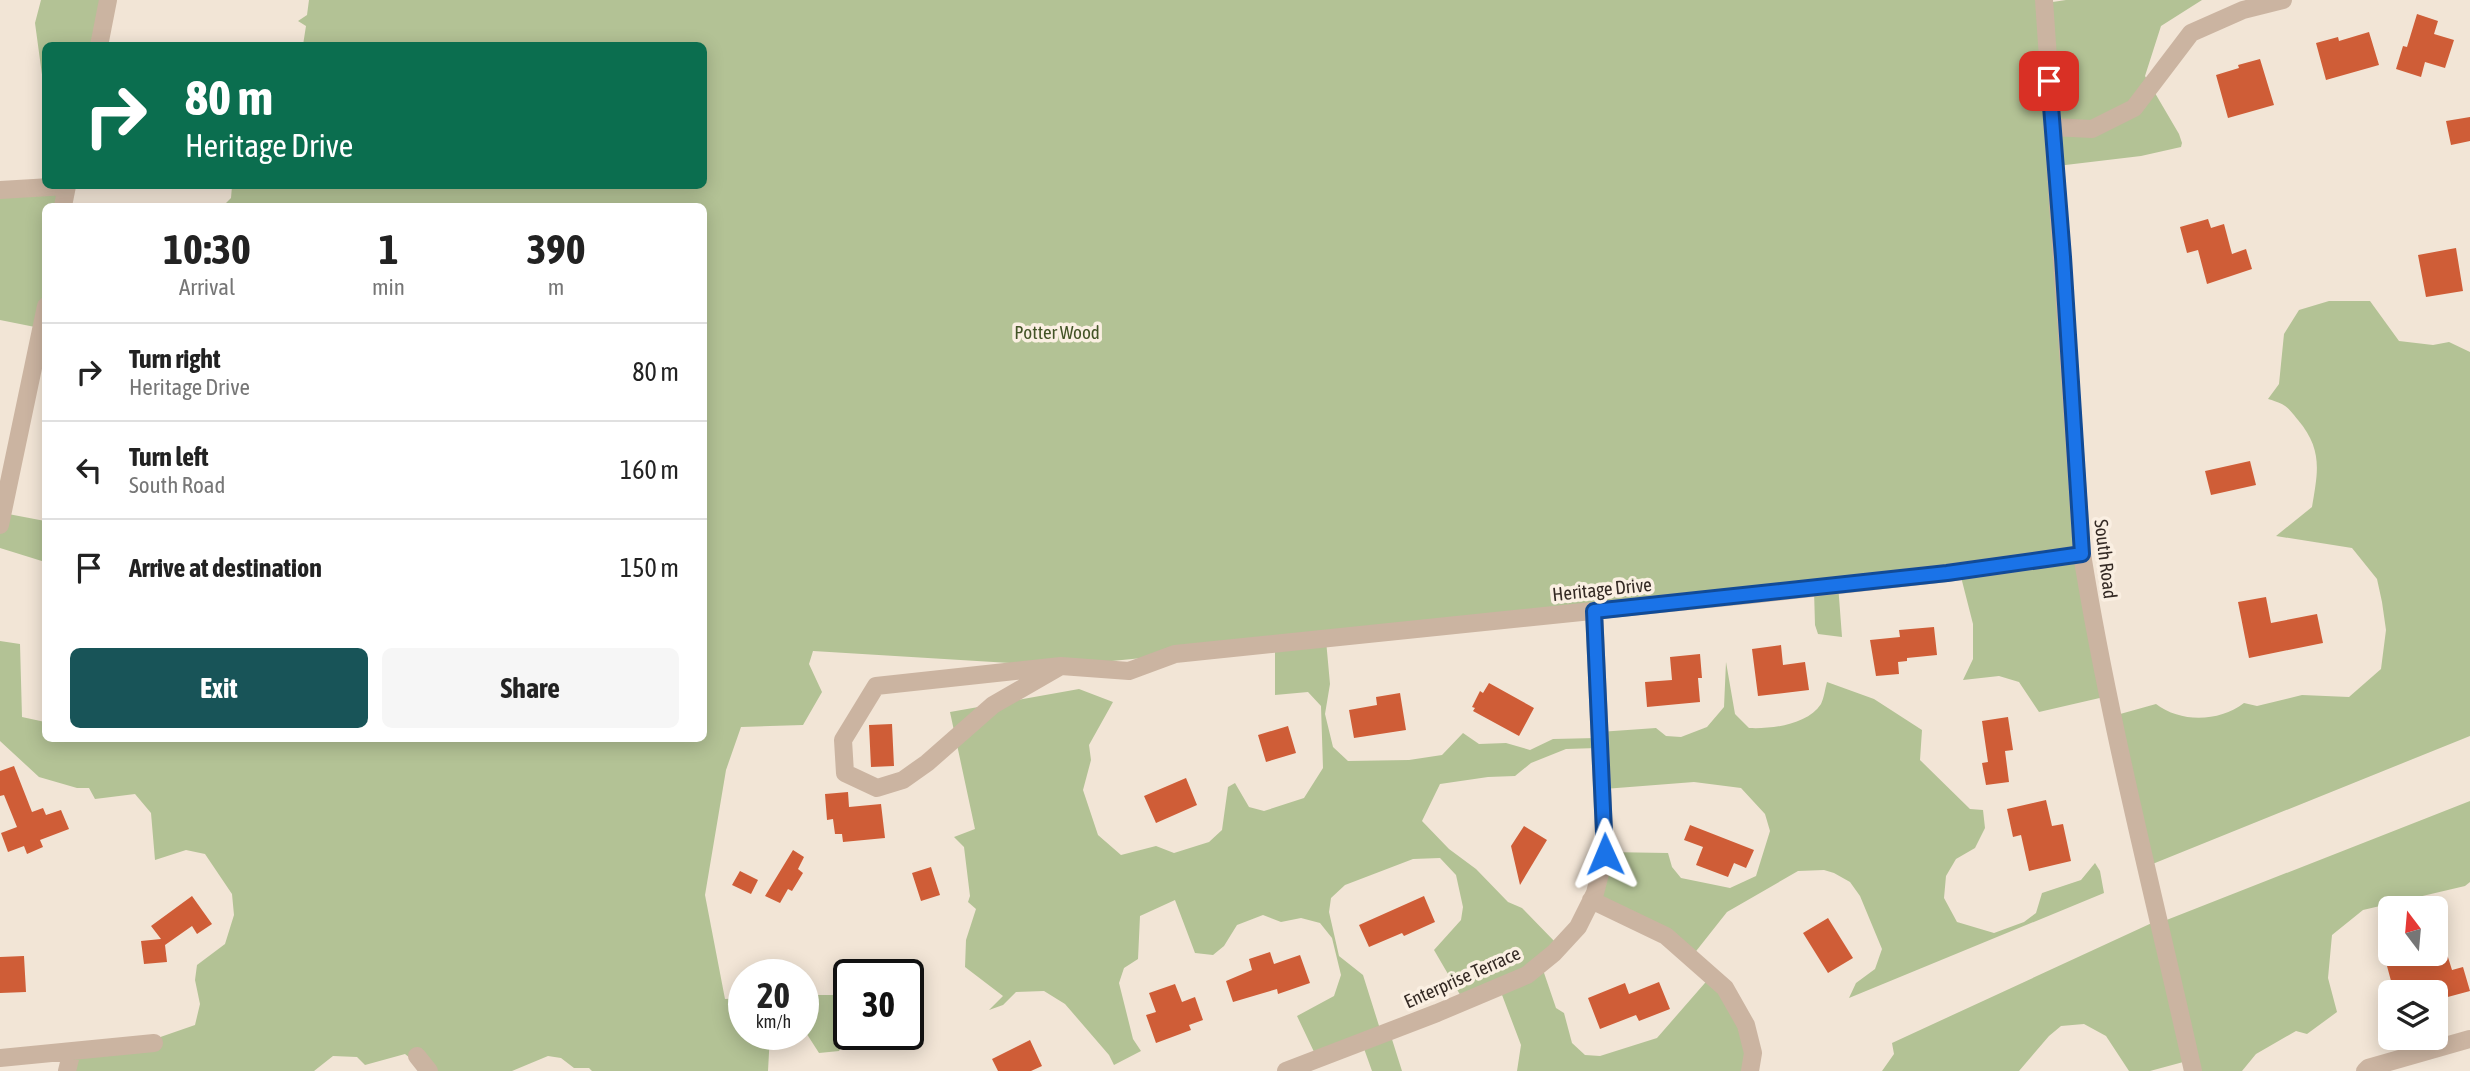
<!DOCTYPE html>
<html lang="en">
<head>
<meta charset="utf-8">
<style>
	:root { --surface:#fff; --page:#f6f6f6; --text:#222; --muted:#767676; --line:#e0e0e0; --accent:#185458 }
	body { margin:0; font-family:"Asap Condensed",sans-serif; background:var(--page); color:var(--text); height:100vh; display:flex; flex-direction:column; font-size:26px; white-space:nowrap }
	* { box-sizing:border-box; margin:0 }
	p { font-size:23px; color:var(--muted) }
	.icon { flex:none; width:38px; height:38px; fill:none; stroke:currentColor; stroke-width:2; stroke-linecap:round; stroke-linejoin:round }
	.map { position:relative; flex:1; overflow:hidden }
	.side { position:absolute; left:42px; top:203px; width:665px; height:539px; display:flex; flex-direction:column; background:var(--surface); border-radius:10px; box-shadow:0 4px 18px #0003 }
	.side>* { flex:none }
	.top-card { position:absolute; left:42px; top:42px; width:665px; height:147px; border-radius:10px; box-shadow:0 4px 18px #0003; background:#0b6e4f; color:#fff; overflow:hidden }
	.needle { width:46px; rotate:344deg }
	.tools { position:absolute; left:2378px; top:896px; display:grid; gap:14px }
	.tools a { display:grid; place-items:center; width:70px; height:70px; border-radius:10px; background:var(--surface); box-shadow:0 4px 18px #0003; font-size:35px }
	.speed { position:absolute; left:728px; top:959px; display:flex; gap:14px; font-size:35px; font-weight:700; text-align:center }
	.speed>* { display:grid; place-content:center; width:91px; height:91px; border-radius:50%; background:var(--surface); box-shadow:0 4px 18px #0003; line-height:1 }
	.speed small { font-size:18px; font-weight:400 }
	.speed .limit { border:4px solid #111; border-radius:10px; background:#fff; color:#111 }
	.pin { position:absolute; display:grid; place-items:center; width:60px; height:60px; color:#fff; margin:-30px; border-radius:14px; box-shadow:0 4px 10px #0006 }
	.me { position:absolute; width:77px; margin:-38px; rotate:359deg; stroke-linejoin:round; filter:drop-shadow(0 0 5px #0008) }
	.turn { display:flex; align-items:center; gap:24px; height:147px; padding:0 28px; font-size:32px }
	.turn .icon { width:91px; height:91px; stroke-width:2.5 }
	.turn b { display:block; font-size:49px; line-height:60px }
	.eta { display:flex; justify-content:space-evenly; align-items:center; height:119px; text-align:center }
	.eta b { font-size:42px; font-weight:700; line-height:49px }
	.cta { display:flex; gap:14px; margin-top:auto; padding:14px 28px }
	.cta a { flex:1; height:80px; border-radius:10px; background:var(--accent); color:#fff; font-size:28px; font-weight:700; line-height:80px; text-align:center }
	.cta a+a { background:var(--page); color:var(--text) }
	ul { padding:0; list-style:none }
	li { display:flex; align-items:center; gap:21px; height:98px; padding:0 28px; border-top:2px solid var(--line) }
	li div { flex:1 }
	li b { display:block; font-size:26px }
	li em { font-style:normal }
	.map>svg:first-child { display:block }
	.green { fill:#b3c295 }
	.building { fill:#cf5d37 }
	.lines { fill:none; stroke-linecap:round; stroke-linejoin:round }
	.minor { stroke:#cbb4a1; stroke-width:18 }
	.route-casing { stroke:#114b97; stroke-width:18 }
	.route { stroke:#1a73e8; stroke-width:12 }
	.labels { text-anchor:middle; dominant-baseline:central; stroke-width:7; stroke-linejoin:round; paint-order:stroke }
	.park-label { font-size:19px; fill:#435427; stroke:#faefe2 }
	.street-label { font-size:19px; fill:#342a24; stroke:#faefe2 }
</style>
</head>
<body>
<div class="map">
<svg width="2470" height="1071" viewBox="0 0 2470 1071">
	<rect width="100%" height="100%" fill="#f2e5d6"/>
	<path class="green" d="M41 0H106L97 45 46 46 45 83 43 82 35 23Z
		M309 0H2045L2046 3 2066 0H2202L2161 26 2145 76 2179 134 2182 143 2181 147 2141 156 2057 166 2066 309 2104 697 2039 712 2019 682 1999 676 1963 680 1973 659V624L1960 573 1838 584 1842 637 1818 634 1815 625 1814 590 1326 640 1330 684 1325 714 1333 747 1348 761 1409 760 1442 755 1463 733 1479 744 1506 743 1530 750 1553 739 1596 738 1599 732 1656 728 1666 736 1681 737 1707 727 1724 707 1726 662 1735 714 1749 728C1772 729 1807 725 1821 704 1824 698 1825 689 1827 682L1874 699 1922 730 1920 760 1970 809 1983 810 1985 828 1975 848 1956 859 1946 876 1944 898 1957 922 1994 933 2024 922 2036 913 2042 893 2081 880 2095 863 2100 871 2104 893 1849 998 1856 983 1875 969 1882 949 1860 896 1850 882 1834 873 1824 870 1798 871 1727 912 1693 955 1596 901 1606 852 1668 853 1672 867 1681 878 1730 888 1756 876 1770 831 1765 814 1741 788 1694 782 1604 789 1597 748 1566 749 1531 763 1515 776 1488 777 1440 784 1422 821 1449 849 1476 869 1508 902 1522 908 1557 944 1541 964 1556 1008 1564 1013 1572 1043 1585 1055 1600 1056 1657 1038 1711 976 1725 988 1752 1071H1517L1521 1045 1499 987 1462 998 1434 950 1461 920 1463 907 1456 875 1440 858 1413 859 1345 885 1331 898 1329 912 1339 956 1363 975 1380 1029 1390 1033 1402 1071H1372L1362 1043 1316 1056 1297 1016 1334 996 1341 975 1332 938 1320 923 1301 918 1281 922 1263 915 1237 925 1224 946 1213 955 1195 953 1175 900 1140 916 1138 959 1124 968 1119 983 1133 1039 1141 1051 1114 1065 1109 1055 1065 1004 1044 991 1016 992 1003 1005 989 1010 1003 996 965 967 966 940 976 909 968 902 970 896 964 847 954 837 975 829 950 712 1079 689 1113 702 1089 745 1091 760 1083 790 1098 835 1121 855 1156 846 1174 853 1209 842 1222 830 1228 787 1235 783 1249 807 1264 811 1304 798 1323 768 1321 706 1308 692 1275 695V645L1061 666 813 651 809 664 822 692 803 725 741 727 726 770 705 895 725 999 744 998V1034H770L768 1071H592L589 1068H574L561 1058 548 1056 512 1071H426L405 1054 365 1065 357 1057 333 1056 314 1071H65L69 1054 146 1042 195 1025 200 1004 195 980 197 965 225 944 234 915 232 894 205 854 186 850 155 860 151 813 135 794 95 799 89 788H77L39 777 0 741V641L20 644 22 717 45 722 46 738H106L114 742 129 738H704V206H223L231 198 232 186H704V46L303 45 306 26 298 21 307 15Z
		M62 186 61 206H46C45 231 51 313 35 327L0 320V189Z
		M2329 301H2370L2399 341 2433 345 2449 342 2470 352V736L2150 865 2113 716 2156 704C2181 723 2219 722 2244 703L2257 706 2302 695 2349 697 2381 669 2386 630 2382 602 2377 579 2352 548 2276 536 2312 507C2318 471 2323 450 2298 420 2287 406 2285 404 2268 399L2279 384 2284 334 2299 310Z
		M3 513 45 521V562L0 548V522Z
		M2470 801V882L2465 886 2363 910 2332 935 2328 978 2337 1012 2307 1034 2296 1031 2256 1054 2242 1071H2191L2187 1061 2150 1071H2129L2106 1036 2084 1024 2061 1026 2049 1036 2019 1071H1882L1894 1054 1892 1043 2154 922 2164 921Z
		M803 995H849V1034H852L845 1039 839 1051 819 1053 803 1028Z"/>
	<path class="building" d="M2417 14 2438 21 2434 34 2454 40 2445 68 2425 62 2421 77 2396 69 2403 46 2407 47Z
		M2369 32 2379 65 2326 80 2316 43 2338 37 2339 41Z
		M2260 59 2274 105 2228 118 2216 75 2239 68 2238 65Z
		M2470 117V141L2451 145 2446 121Z
		M2208 219 2211 228 2224 224 2232 254 2246 249 2252 269 2207 284 2198 250 2187 253 2180 227Z
		M2456 248 2463 291 2426 297 2418 255Z
		M2250 461 2256 485 2211 495 2205 471Z
		M2266 597 2271 623 2317 614 2323 643 2249 658 2238 602Z
		M1934 627 1937 655 1907 658V661L1898 662 1899 674 1876 676 1870 640 1900 637 1899 630Z
		M1781 645 1783 665 1805 662 1809 690 1758 696 1752 649Z
		M1700 654 1702 678H1698L1700 702 1647 707 1645 682 1672 680 1670 657Z
		M1489 683 1534 708 1519 736 1473 711 1475 708 1472 707 1480 691 1483 693Z
		M1400 693 1406 730 1354 738 1349 710 1377 705 1376 697Z
		M2008 717 2013 750 2005 751 2009 782 1986 785 1982 763 1988 762 1982 721Z
		M892 724 894 766 871 767 869 725Z
		M1288 726 1296 753 1266 762 1258 735Z
		M14 766 32 812 43 808 46 815 61 810 69 829 40 840 43 847 27 854 24 846 8 852 1 833 17 827 4 795 0 796V771Z
		M1186 778 1197 805 1156 823 1144 796Z
		M848 792 849 807 881 804 885 838 843 842 842 834H835L833 819 827 820 825 794Z
		M2046 800 2052 826 2063 824 2071 861 2029 871 2021 835 2013 837 2007 809Z
		M1690 825 1754 850 1746 868 1734 863 1728 877 1696 865 1703 847 1684 840Z
		M1524 826 1547 840 1520 885 1511 846Z
		M793 850 804 857 798 869 803 873 792 891 788 889 780 903 765 896Z
		M931 867 940 895 921 901 912 873Z
		M740 871 758 880 751 894 732 885Z
		M192 896 212 924 197 934 192 926 165 945 167 962 144 964 141 941 161 939 151 926Z
		M1424 896 1435 922 1404 936 1402 933 1369 947 1359 925Z
		M1828 918 1853 958 1828 973 1803 933Z
		M1270 952 1274 964 1300 955 1310 983 1278 994 1277 989 1233 1002 1226 981 1252 970 1249 959Z
		M2447 954 2452 970 2463 967 2470 991 2444 998 2443 995 2436 997V992H2394L2387 966 2412 959 2413 964Z
		M24 956 26 992 0 993V957Z
		M1659 982 1670 1009 1639 1021 1636 1015 1600 1029 1588 998 1625 983 1629 994Z
		M1175 984 1182 1002 1195 997 1203 1020 1189 1025 1191 1030 1156 1043 1146 1015 1156 1012 1149 993Z
		M1030 1040 1042 1066 1031 1071H998L992 1059Z"/>
	<g class="lines">
		<path class="minor" d="M2044 0 2082 554C2110 728 2155 899 2193 1071
			M99 46 108 0
			M2052 127 2092 129 2134 108 2191 33 2243 10 2283 0
			M0 190 67 186
			M63 206 67 186
			M0 525 46 306
			M1061 666 993 705 927 763 903 780 877 788 845 773 843 740 876 686 1061 666 1129 671 1175 654 1757 594 1947 573 2082 554
			M1591 900 1666 936 1725 988 1746 1025 1753 1053 1750 1071
			M417 1056 429 1071
			M0 1058 154 1043
			M67 1071 72 1051
			M1286 1071 1437 1013 1527 975 1554 953 1578 927 1595 893 1605 854 1594 611
			M2365 1071 2368 1068 2470 1039"/>
	</g>
	<g class="lines">
		<defs>
			<path id="route" d="M1605 854 1594 611 1947 573 2082 554 2063 257 2049 81"/>
		</defs>
		<use href="#route" class="route-casing"/>
		<use href="#route" class="route"/>
	</g>
	<g class="labels">
		<g class="park-label">
			<text x="1057" y="332">Potter Wood</text>
		</g>
		<g class="street-label">
			<text transform="translate(2106 559) rotate(83)">South Road</text>
			<text transform="translate(1602 589) rotate(-6)">Heritage Drive</text>
			<text transform="translate(1462 977) rotate(-24)">Enterprise Terrace</text>
		</g>
	</g>
</svg>
<div class="tools">
<a><svg class="needle" viewBox="-14 -14 28 28"><path d="M0-13l5 13h-10z" fill="#e53935"/><path d="M0 13l5-13h-10z" fill="#767676"/></svg></a>
<a><svg class="icon" aria-label="layers" viewBox="0 0 24 24"><path d="M12 4l9 5-9 5-9-5zM3 14l9 5 9-5"/></svg></a>
</div>
<div class="speed"><div>20<small>km/h</small></div><div class="limit">30</div></div>
<div class="pin" style="left:2049px;top:81px;background:#d93025"><svg class="icon" aria-label="arrive" viewBox="0 0 24 24"><path d="M6 21V4h12l-3 4 3 4H6"/></svg></div>
<svg class="me" style="left:1605px;top:854px" viewBox="-20 -20 40 40"><path d="M0-17L14 15 0 8-14 15z" fill="#1a73e8" stroke="#fff" stroke-width="4"/></svg>
<div class="top-card">
<div class="turn"><svg class="icon" aria-label="right" viewBox="0 0 24 24"><path d="M7 20v-9h11M14 6l5 5-5 5"/></svg><div><b>80 m</b>Heritage Drive</div></div>
</div>
<section class="side">
<div class="eta">
<div><b>10:30</b><p>Arrival</p></div>
<div><b>1</b><p>min</p></div>
<div><b>390</b><p>m</p></div>
</div>
<ul>
<li><svg class="icon" aria-label="right" viewBox="0 0 24 24"><path d="M7 20v-9h11M14 6l5 5-5 5"/></svg><div><b>Turn right</b><p>Heritage Drive</p></div><em>80 m</em></li>
<li><svg class="icon" aria-label="left" viewBox="0 0 24 24"><path d="M17 20v-9H6M10 6l-5 5 5 5"/></svg><div><b>Turn left</b><p>South Road</p></div><em>160 m</em></li>
<li><svg class="icon" aria-label="arrive" viewBox="0 0 24 24"><path d="M6 21V4h12l-3 4 3 4H6"/></svg><div><b>Arrive at destination</b></div><em>150 m</em></li>
</ul>
<div class="cta"><a>Exit</a><a>Share</a></div>
</section>
</div>
</body>
</html>
